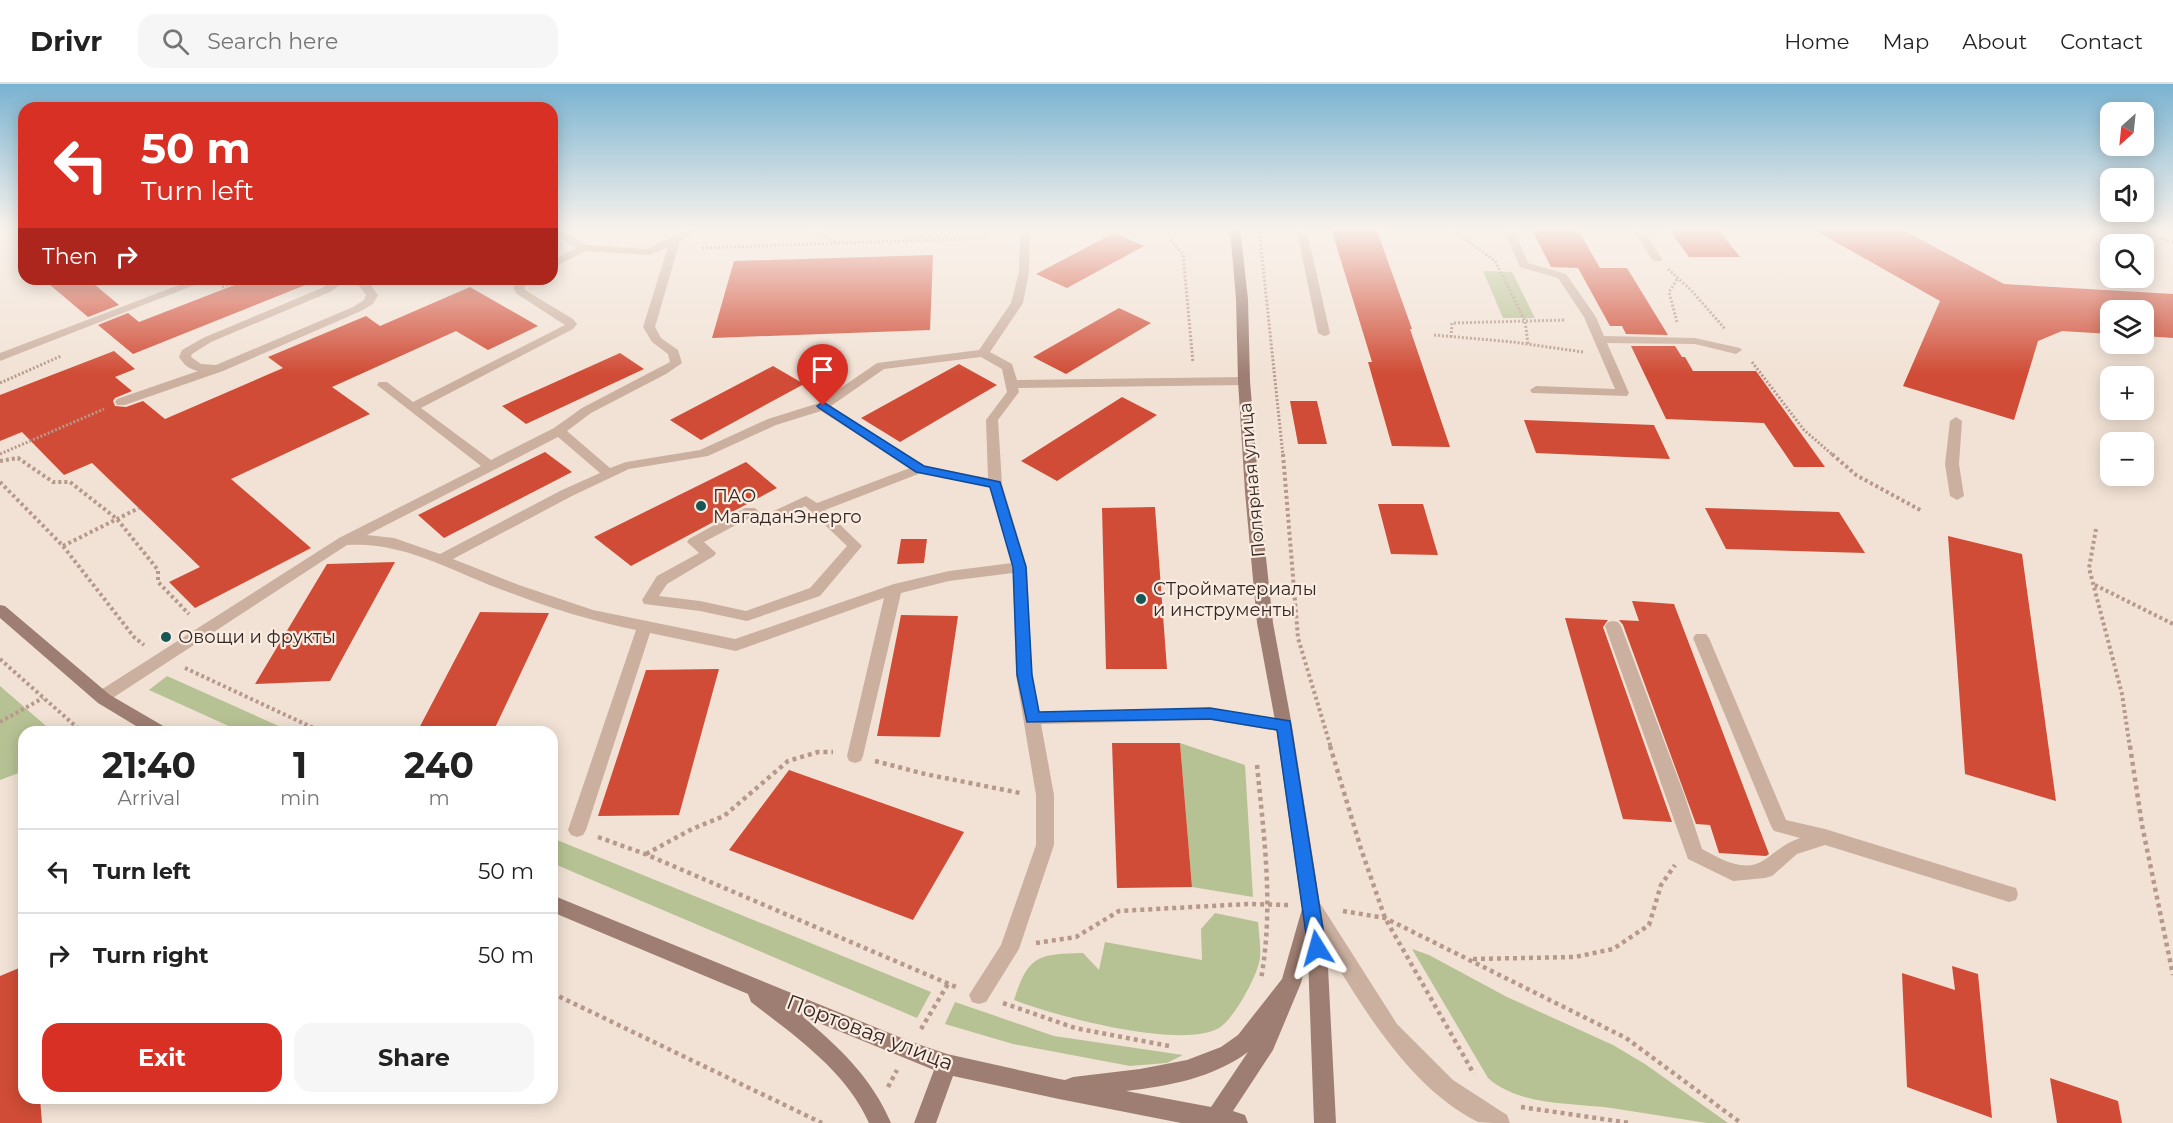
<!DOCTYPE html>
<html lang="en">
<head>
<meta charset="utf-8">
<style>
	:root { --surface:#fff; --page:#f6f6f6; --text:#222; --muted:#767676; --line:#e0e0e0; --accent:#d93025 }
	body { margin:0; font-family:Montserrat,sans-serif; background:var(--page); color:var(--text); height:100vh; display:flex; flex-direction:column; font-size:22px; white-space:nowrap }
	* { box-sizing:border-box; margin:0 }
	p { font-size:20px; color:var(--muted) }
	.icon { flex:none; width:33px; height:33px; fill:none; stroke:currentColor; stroke-width:2; stroke-linecap:round; stroke-linejoin:round }
	.map { position:relative; flex:1; overflow:hidden }
	.sheet { position:absolute; left:18px; top:642px; width:540px; height:378px; display:flex; flex-direction:column; background:var(--surface); border-radius:18px; box-shadow:0 3px 15px #0003 }
	.sheet>* { flex:none }
	.guide { position:absolute; left:18px; top:18px; width:540px; height:183px; border-radius:18px; box-shadow:0 3px 15px #0003; background:#d93025; color:#fff; overflow:hidden }
	.needle { width:39px; rotate:207deg }
	.tools { position:absolute; left:2100px; top:18px; display:grid; gap:12px }
	.tools a { display:grid; place-items:center; width:54px; height:54px; border-radius:12px; background:var(--surface); box-shadow:0 3px 15px #0003; font-size:30px }
	.pin { position:absolute; display:grid; place-items:center; width:51px; height:51px; color:#fff; margin:-62px -26px; border-radius:50% 50% 50% 0; rotate:-45deg; box-shadow:0 0 6px #0007 }
	.pin .icon { rotate:45deg }
	.me { position:absolute; width:66px; margin:-33px; rotate:352deg; stroke-linejoin:round; filter:drop-shadow(0 0 4px #0008) }
	.turn { display:flex; align-items:center; gap:21px; height:126px; padding:0 24px; font-size:27px }
	.turn .icon { width:78px; height:78px; stroke-width:2.5 }
	.turn b { display:block; font-size:42px; line-height:51px }
	.then { display:flex; align-items:center; height:57px; padding:0 24px; background:#0003; gap:12px; font-size:22px }
	.eta { display:flex; justify-content:space-evenly; align-items:center; height:102px; text-align:center }
	.eta b { font-size:36px; font-weight:700; line-height:42px }
	.cta { display:flex; gap:12px; margin-top:auto; padding:12px 24px }
	.cta a { flex:1; height:69px; border-radius:18px; background:var(--accent); color:#fff; font-size:24px; font-weight:700; line-height:69px; text-align:center }
	.cta a+a { background:var(--page); color:var(--text) }
	ul { padding:0; list-style:none }
	li { display:flex; align-items:center; gap:18px; height:84px; padding:0 24px; border-top:2px solid var(--line) }
	li div { flex:1 }
	li b { display:block; font-size:22px }
	li em { font-style:normal }
	header { display:flex; align-items:center; gap:36px; box-sizing:border-box; height:84px; padding:0 30px; background:var(--surface); border-bottom:2px solid var(--line) }
	header strong { font-size:28px }
	nav { display:flex; gap:33px; margin-inline-start:auto; font-size:21px }
	.search { width:420px; height:54px; background:var(--page); display:flex; align-items:center; gap:15px; box-sizing:border-box; padding:0 21px; border-radius:18px; color:var(--muted); font-size:22px }
	.map>svg:first-child { display:block }
	.green { fill:#b7c294 }
	.building { fill:#d04c36 }
	.lines { fill:none; stroke-linecap:round; stroke-linejoin:round }
	.path-far2 { stroke:#b7998b; stroke-width:3; stroke-dasharray:2 2; stroke-linecap:butt }
	.path-far1 { stroke:#b7998b; stroke-width:4; stroke-dasharray:3 3; stroke-linecap:butt }
	.path { stroke:#b7998b; stroke-width:4.5; stroke-dasharray:4 4; stroke-linecap:butt }
	.service { fill:#cbb0a0; fill-rule:evenodd }
	.tertiary { fill:#cbb0a0; fill-rule:evenodd }
	.secondary { fill:#9e7e72; fill-rule:evenodd }
	.route { fill:#1a73e8; stroke:#114b97; stroke-width:1.5 }
	.poi-dot { fill:#175856; stroke:#faece1; stroke-width:2 }
	.labels { text-anchor:middle; dominant-baseline:central; stroke-width:4.5; stroke-linejoin:round; paint-order:stroke }
	.street-label { font-size:18px; fill:#342824; stroke:#faece1 }
	.poi-label { font-size:18px; fill:#342824; stroke:#faece1; text-anchor:start }
	.near-street-label { font-size:21px; fill:#342824; stroke:#faece1 }
</style>
</head>
<body>
<header>
<strong>Drivr</strong>
<div class="search"><svg class="icon" aria-label="search" viewBox="0 0 24 24"><circle cx="10" cy="10" r="6"/><path d="M15 15l6 6"/></svg>Search here</div>
<nav><a>Home</a><a>Map</a><a>About</a><a>Contact</a></nav>
</header>
<div class="map">
<svg width="2173" height="1039" viewBox="0 0 2173 1039">
	<rect width="100%" height="100%" fill="#f2e2d5"/>
	<path class="green" d="M1483 187 1512 188 1535 234H1503Z
		M167 592 292 648H242L149 606Z
		M0 602 53 648H24V687L0 696Z
		M1180 659 1245 681 1253 813 1192 803Z
		M552 754 931 908 917 934 552 779Z
		M1215 829 1258 838C1259 850 1261 862 1260 874 1258 891 1234 935 1219 944 1181 966 1055 932 1014 916 1028 872 1037 870 1083 869L1099 886 1105 858 1202 876 1201 845Z
		M1412 865 1429 871 1507 913 1613 961 1645 980 1728 1039H1707C1675 1034 1643 1029 1611 1024 1572 1019 1519 1022 1488 994Z
		M955 918 1054 952 1183 971 1167 979 1130 982 1013 960 945 940Z"/>
	<path class="building" d="M1331 144H1376L1412 245H1410L1450 363 1392 362 1368 278H1372Z
		M1531 144H1577L1600 184H1627L1668 251 1626 250 1622 242H1610L1578 184 1551 183Z
		M1668 144H1717L1740 173H1689Z
		M1811 144H1899L2004 200 2173 210V254L2144 252V226H2110V250L2062 247 2038 257 2014 336 1903 302 1940 217Z
		M1114 149 1144 162 1067 204 1036 190Z
		M933 171 930 246 712 254 734 177Z
		M43 195H88L119 221 88 233Z
		M250 195 318 196 133 270 98 241 128 229 139 238Z
		M470 203 538 242 488 266 456 247 332 303 370 330 231 395 311 464 195 524 169 498 200 483 92 379 64 391 22 348 0 357V311L114 267 135 285 115 293 132 307 115 314 113 317 115 322 126 323 143 317 165 335 283 284 268 273 366 232 380 242Z
		M1119 224 1151 239 1066 290 1033 273Z
		M1631 262H1675L1682 273H1685L1693 287H1756L1825 383H1794L1764 339 1666 335Z
		M620 269 644 285 526 340 502 322Z
		M959 280 997 301 900 358 861 334Z
		M773 282 804 300 701 356 670 336Z
		M1122 313 1157 331 1057 397 1021 377Z
		M1290 317H1317L1327 360H1298Z
		M1524 336 1654 341 1670 375 1536 369Z
		M545 368 572 388 444 454 418 431Z
		M746 378 777 404 631 482 594 453Z
		M1378 420H1423L1438 471 1391 470Z
		M1155 423 1167 585H1106L1102 424Z
		M1705 424 1839 428 1865 469 1726 465Z
		M1948 452 2022 470 2056 717 1965 690Z
		M901 455H927L924 479 897 480Z
		M395 478 330 597 255 600 327 480Z
		M1632 517 1674 520 1769 770 1766 772 1719 769 1710 741 1696 740 1623 541 1619 536 1639 537Z
		M480 528 549 529 493 648H417Z
		M901 531 958 532 940 653 877 652Z
		M1565 534 1608 536 1603 543 1672 738 1623 735Z
		M719 585 679 731 598 732 646 586Z
		M1112 659H1180L1192 803 1117 804Z
		M789 686 964 748 913 836 729 766Z
		M24 882V1014H40L42 1039H0V892Z
		M1952 882 1978 890 1992 1034 1907 1003 1902 889 1955 906Z
		M2050 994 2118 1017 2122 1039H2057Z"/>
	<g class="lines">
		<path class="path-far2" d="M809 144 836 158
			M1169 144 1172 158 1183 170 1193 279
			M1259 144 1283 372
			M1450 144 1495 177
			M2129 144 2173 158
			M702 164 987 154
			M1495 177 1525 237 1528 260
			M1668 185 1691 206 1725 245
			M222 203 244 195
			M1677 238 1669 208 1678 194
			M1434 251 1513 258 1583 268
			M1451 253 1452 239 1566 236
			M1752 278 1804 346 1834 372
			M0 299 61 272
			M0 370 104 325"/>
		<path class="path-far1" d="M1283 370 1298 554 1331 664
			M1832 370 1856 391 1922 427
			M0 377 18 374 53 398H70L117 435 158 486V498L189 530
			M0 398 63 462 134 553 144 561
			M2096 445 2089 484 2122 610 2130 664
			M63 462 139 424
			M2095 501 2173 540
			M0 575 82 648
			M185 584 322 648
			M0 638 43 614"/>
		<path class="path" d="M1330 662 1361 765 1385 834 1474 990
			M2130 662 2142 741 2173 891
			M875 677 925 690 1020 709
			M1257 681C1264 753 1274 823 1261 895
			M598 753 645 770 956 903
			M646 770 692 745 724 732 788 677 818 668H833
			M1343 827 1385 834 1626 954 1741 1039
			M1036 859 1076 853 1119 827 1248 820 1288 821
			M1473 875 1575 873 1613 865 1649 841 1661 801 1675 781
			M552 909 822 1039
			M1003 919 1075 944 1169 962
			M921 945 948 900
			M888 1003 897 986
			M1521 1023 1630 1039"/>
		<path class="service" d="M552 144H560L586 161 647 165 689 144H703L680 157 655 243 661 254 678 266 682 279 666 290 591 329 567 347 610 384 626 378 700 366 768 335 819 319 877 279 979 266 1011 219 1019 188 1020 144H1030L1029 188 1023 219 990 268 1012 280 1017 296 1244 293 1250 297 1244 301 1018 304 1019 308 998 336 1002 400 1027 483 1032 591 1039 628 1210 624 1284 636 1290 638 1292 642 1290 646 1284 648 1210 636 1041 640 1054 711V761L1019 865 986 918 979 920 972 918 969 911 1001 861 1036 761V711L1016 591 1013 489 949 497 901 509 863 672 861 677 855 679 849 677 847 672 884 514 736 567 650 549 586 746 583 751 577 753 571 751 568 746 636 546C592 537 550 524 508 508 455 489 405 457 347 461L108 617H96L94 613 96 609 339 454 481 382 377 301 379 298H387L413 318 565 241 517 210 513 204 519 195H530L524 204 525 206 573 235 577 240 573 245 421 324 491 376 554 344 582 324 670 278 668 270 652 258 643 243 668 163 649 171 586 167 552 184V177L576 164 552 148ZM981 273 1002 285 1007 308 986 336 988 394 924 382 831 322 884 285ZM821 327 910 384 817 419 806 412 763 432 755 424H745L689 455 687 458 699 469 657 492 642 516 644 520 700 527 747 537 820 512 862 462 825 426 921 389 989 403 1012 479 949 487 894 500 735 555 593 526 519 501 453 475 572 412 629 385 708 372 776 341ZM558 353 600 389 562 406 440 470 394 454 367 451ZM805 422 847 462 810 504 746 527 700 517 659 512 667 500 714 472 716 469 704 458 749 434 762 443Z
			M1503 144H1513L1528 179 1566 190 1596 233 1604 252 1695 254 1740 264 1742 266 1736 270 1695 260 1607 259 1629 309 1627 312 1532 309 1530 306 1536 302 1615 305 1584 233 1558 194 1520 183Z
			M1632 144H1642L1662 175 1661 177H1653Z
			M1298 146 1307 148 1330 249 1328 251 1324 252 1318 249 1297 148Z
			M336 195H348L330 208 211 258 192 270 191 273 201 280 216 281 353 223 364 216 366 211 354 195H366L378 211 373 220 361 227 223 287 125 321H117L115 318 117 315 198 287C189 285 184 281 179 273L182 266 203 254 322 204Z
			M1956 333 1962 337 1959 380 1964 412 1957 416 1950 412 1945 380 1950 337Z
			M1613 537 1618 538 1621 542 1684 710 1702 765C1719 774 1744 790 1764 776 1776 768 1785 759 1800 754L1774 747 1771 742 1693 554 1696 550H1706L1709 554 1786 736 1825 745 2009 802 2016 804 2018 810 2016 816 2009 818 1825 761 1797 770 1772 792 1765 794 1733 797 1688 775 1605 542 1608 538Z"/>
		<path class="tertiary" d="M195 195H210L0 277V269Z
			M1313 817 1320 819 1397 940 1453 996 1507 1031 1510 1039C1501 1039 1486 1039 1478 1038 1401 1000 1350 901 1306 831L1304 825 1306 819Z"/>
		<path class="secondary" d="M1230 144H1240L1248 215 1250 297 1259 408 1273 539 1292 642 1327 864 1336 1039H1314L1308 873 1301 899 1273 966 1233 1027 1245 1031 1248 1039H1181L1059 1015 953 992 936 1039H914L934 986 802 932C839 963 872 994 891 1039H869C846 987 795 952 751 918L748 910 552 828V811L909 957 947 970 1059 995 1065 996 1073 993 1140 985 1187 976 1221 963 1238 951 1282 895 1302 825 1276 642 1257 539 1245 408 1238 297 1236 215ZM1248 968 1211 1023 1126 1007C1169 1002 1213 994 1248 968Z
			M0 521 5 522 110 611 165 643 167 648H146L98 619 0 534Z"/>
	</g>
	<linearGradient id="sky" x2="0" y2="1"><stop stop-color="#79b3d1"/><stop offset="0.5" stop-color="#f9f2ec"/><stop offset="1" stop-color="#f9f2ec" stop-opacity="0"/></linearGradient>
	<rect width="2173" height="290" fill="url(#sky)"/>
	<path class="route" d="M823 318 924 382 1000 398 1026 483 1032 591 1039 628 1210 624 1290 637 1326 864 1324 870 1317 872 1311 870 1308 864 1277 646 1210 635 1027 638 1017 591 1013 483 990 403 916 388 819 324 817 322Z"/>
	<g class="poi-dot">
		<circle cx="701" cy="422" r="6"/>
		<circle cx="1141" cy="515" r="6"/>
		<circle cx="166" cy="553" r="6"/>
	</g>
	<g class="labels">
		<g class="street-label">
			<text transform="translate(1252 396) rotate(-95)">Полярная улица</text>
		</g>
		<g class="poi-label">
			<text x="713" y="412">ПАО<tspan x="713" dy="21">МагаданЭнерго</tspan></text>
			<text x="1153" y="505">СТройматериалы<tspan x="1153" dy="21">и инструменты</tspan></text>
			<text x="178" y="553">Овощи и фрукты</text>
		</g>
		<g class="near-street-label">
			<text transform="translate(870 948) rotate(21)">Портовая улица</text>
		</g>
	</g>
</svg>
<div class="tools">
<a><svg class="needle" viewBox="-14 -14 28 28"><path d="M0-13l5 13h-10z" fill="#e53935"/><path d="M0 13l5-13h-10z" fill="#767676"/></svg></a>
<a><svg class="icon" aria-label="sound" viewBox="0 0 24 24"><path d="M4 9h4l5-4v14l-5-4H4zM17 9q2 3 0 6"/></svg></a>
<a><svg class="icon" aria-label="search" viewBox="0 0 24 24"><circle cx="10" cy="10" r="6"/><path d="M15 15l6 6"/></svg></a>
<a><svg class="icon" aria-label="layers" viewBox="0 0 24 24"><path d="M12 4l9 5-9 5-9-5zM3 14l9 5 9-5"/></svg></a>
<a>+</a>
<a>−</a>
</div>
<div class="pin" style="left:823px;top:322px;background:#d93025"><svg class="icon" aria-label="arrive" viewBox="0 0 24 24"><path d="M6 21V4h12l-3 4 3 4H6"/></svg></div>
<svg class="me" style="left:1317px;top:864px" viewBox="-20 -20 40 40"><path d="M0-17L14 15 0 8-14 15z" fill="#1a73e8" stroke="#fff" stroke-width="4"/></svg>
<div class="guide">
<div class="turn"><svg class="icon" aria-label="left" viewBox="0 0 24 24"><path d="M17 20v-9H6M10 6l-5 5 5 5"/></svg><div><b>50 m</b>Turn left</div></div>
<div class="then">Then<svg class="icon" aria-label="right" viewBox="0 0 24 24"><path d="M7 20v-9h11M14 6l5 5-5 5"/></svg></div>
</div>
<section class="sheet">
<div class="eta">
<div><b>21:40</b><p>Arrival</p></div>
<div><b>1</b><p>min</p></div>
<div><b>240</b><p>m</p></div>
</div>
<ul>
<li><svg class="icon" aria-label="left" viewBox="0 0 24 24"><path d="M17 20v-9H6M10 6l-5 5 5 5"/></svg><div><b>Turn left</b></div><em>50 m</em></li>
<li><svg class="icon" aria-label="right" viewBox="0 0 24 24"><path d="M7 20v-9h11M14 6l5 5-5 5"/></svg><div><b>Turn right</b></div><em>50 m</em></li>
</ul>
<div class="cta"><a>Exit</a><a>Share</a></div>
</section>
</div>
</body>
</html>
